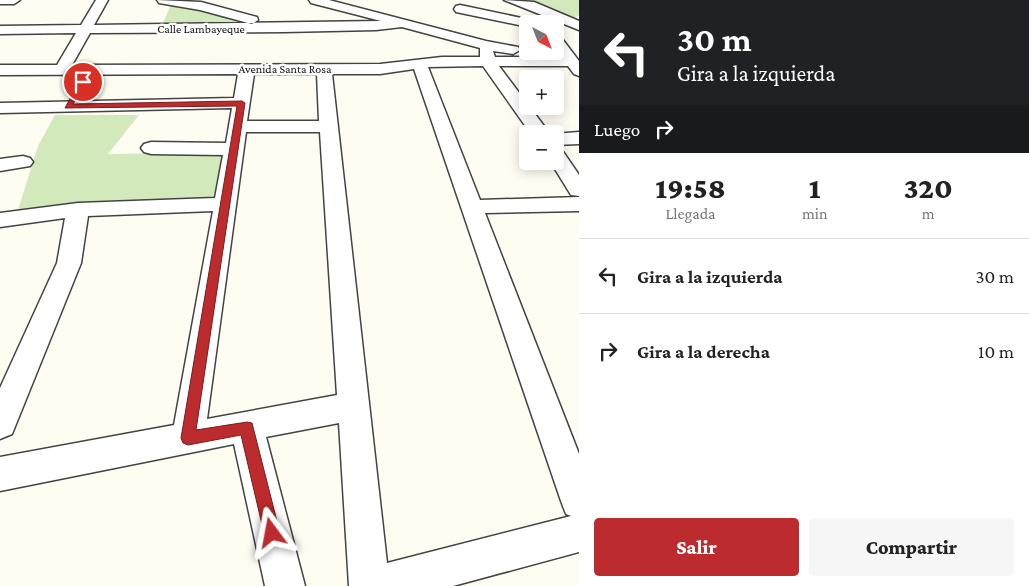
<!DOCTYPE html>
<html lang="es">
<head>
<meta charset="utf-8">
<style>
	:root { --surface:#fff; --page:#f6f6f6; --text:#222; --muted:#767676; --line:#e0e0e0; --accent:#bc2b2d }
	body { margin:0; font-family:"Crimson Pro",serif; background:var(--page); color:var(--text); height:100vh; display:flex; flex-direction:column; font-size:19px; white-space:nowrap }
	* { box-sizing:border-box; margin:0 }
	p { font-size:16px; color:var(--muted) }
	.icon { flex:none; width:28px; height:28px; fill:none; stroke:currentColor; stroke-width:2; stroke-linecap:round; stroke-linejoin:round }
	.map { position:relative; flex:1; overflow:hidden }
	.drawer { display:flex; flex-direction:column; background:var(--surface); width:450px }
	.drawer>* { flex:none }
	.banner { background:#202124; color:#fff; overflow:hidden }
	.needle { width:32px; rotate:138deg }
	.buttons { position:absolute; left:519px; top:15px; display:grid; gap:10px }
	.buttons a { display:grid; place-items:center; width:45px; height:45px; border-radius:5px; background:var(--surface); box-shadow:0 2px 12px #0003; font-size:25px }
	.pin { position:absolute; display:grid; place-items:center; width:42px; height:42px; color:#fff; margin:-21px; border:2px solid #fff; border-radius:50%; box-shadow:0 1px 5px #0007 }
	.me { position:absolute; width:55px; margin:-28px; rotate:347deg; stroke-linejoin:round; filter:drop-shadow(0 0 4px #0008) }
	.turn { display:flex; align-items:center; gap:18px; height:105px; padding:0 15px; font-size:22px }
	.turn .icon { width:65px; height:65px; stroke-width:2.5 }
	.turn b { display:block; font-size:35px; line-height:42px }
	.then { display:flex; align-items:center; height:48px; padding:0 15px; background:#0003; gap:10px; font-size:19px }
	.eta { display:flex; justify-content:space-evenly; align-items:center; height:85px; text-align:center }
	.eta b { font-size:30px; font-weight:800; line-height:35px }
	.action { display:flex; gap:10px; margin-top:auto; padding:10px 15px }
	.action a { flex:1; height:58px; border-radius:5px; background:var(--accent); color:#fff; font-size:20px; font-weight:800; line-height:58px; text-align:center }
	.action a+a { background:var(--page); color:var(--text) }
	ul { padding:0; list-style:none }
	li { display:flex; align-items:center; gap:15px; height:75px; padding:0 15px; border-top:1px solid var(--line) }
	li div { flex:1 }
	li b { display:block; font-size:19px }
	li em { font-style:normal }
	main { display:flex; flex:1; min-height:0 }
	.map>svg:first-child { display:block }
	.green { fill:#d2e9bc }
	.lines { fill:none; stroke-linecap:round; stroke-linejoin:round }
	.minor-casing { stroke:#434343; stroke-width:3 }
	.minor { fill:#fff; fill-rule:evenodd }
	.route { fill:#bc2b2d; stroke:#7a1c1d }
	.labels { text-anchor:middle; dominant-baseline:central; stroke-width:5; stroke-linejoin:round; paint-order:stroke }
	.far-street-label { font-size:12px; fill:#101010; stroke:#fff }
</style>
</head>
<body>
<main>
<div class="map">
<svg width="579" height="586" viewBox="0 0 579 586">
	<rect width="100%" height="100%" fill="#fffdf2"/>
	<path class="green" d="M520 0H579V15L573 20Z
		M171 4 194 7 249 23 162 26Z
		M55 115H139L108 154 229 152 223 199 17 213 38 146Z"/>
	<g class="lines">
		<defs>
			<path id="minor" d="M0 0H20L14 4H0Z
				M96 0H108L94 25 381 21 311 3 309 0H329L486 41 518 47 520 50 513 54 493 51 495 57H561L555 49V35L560 36 579 61V76L574 74 568 66H499L550 134H531L483 66 428 67 480 200 579 197V211L485 213 579 454V552L453 586H349L339 423 266 437 305 586H265L234 444 0 491V457L174 425 213 211 88 216 81 263 12 434 0 439V388L57 263 65 218 0 227V213L78 203 215 198 223 155 151 154 144 152 141 148 144 144 151 142 226 143 232 108 0 113V103L234 98 238 74 0 75V65H57L76 33 0 34V26L81 25ZM402 27 480 48V57H442L380 64 72 65 90 33 284 32 376 30ZM414 69 561 501 566 514 571 516 387 563 332 74H380ZM254 74H317L319 121H247ZM246 132H320L337 395 207 419Z
				M157 0 201 2 257 17 258 20 252 24 200 10 159 3Z
				M504 0 534 2 579 21V30Z
				M460 5 531 20 537 24H528V27L456 12 454 9 456 6Z
				M579 132V144L555 145 553 134Z
				M555 148 562 150 579 175V196L571 195 550 161H555Z
				M23 156 30 158 33 162 30 166 0 171V159Z"/>
		</defs>
		<use href="#minor" class="minor-casing"/>
		<use href="#minor" class="minor"/>
	</g>
	<path class="route" d="M83 80 86 82 73 104 242 101 245 103 196 430 247 422 252 423 280 533 278 539 272 542 266 539 264 533 241 435 188 445 183 443 181 438 237 106 65 108 79 82Z"/>
	<g class="labels">
		<g class="far-street-label">
			<text x="201" y="29">Calle Lambayeque</text>
			<text x="285" y="69">Avenida Santa Rosa</text>
		</g>
	</g>
</svg>
<div class="buttons">
<a><svg class="needle" viewBox="-14 -14 28 28"><path d="M0-13l5 13h-10z" fill="#e53935"/><path d="M0 13l5-13h-10z" fill="#767676"/></svg></a>
<a>+</a>
<a>−</a>
</div>
<div class="pin" style="left:83px;top:82px;background:#d93025"><svg class="icon" aria-label="arrive" viewBox="0 0 24 24"><path d="M6 21V4h12l-3 4 3 4H6"/></svg></div>
<svg class="me" style="left:272px;top:533px" viewBox="-20 -20 40 40"><path d="M0-17L14 15 0 8-14 15z" fill="#bc2b2d" stroke="#fff" stroke-width="4"/></svg>
</div>
<section class="drawer">
<div class="banner">
<div class="turn"><svg class="icon" aria-label="left" viewBox="0 0 24 24"><path d="M17 20v-9H6M10 6l-5 5 5 5"/></svg><div><b>30 m</b>Gira a la izquierda</div></div>
<div class="then">Luego<svg class="icon" aria-label="right" viewBox="0 0 24 24"><path d="M7 20v-9h11M14 6l5 5-5 5"/></svg></div>
</div>
<div class="eta">
<div><b>19:58</b><p>Llegada</p></div>
<div><b>1</b><p>min</p></div>
<div><b>320</b><p>m</p></div>
</div>
<ul>
<li><svg class="icon" aria-label="left" viewBox="0 0 24 24"><path d="M17 20v-9H6M10 6l-5 5 5 5"/></svg><div><b>Gira a la izquierda</b></div><em>30 m</em></li>
<li><svg class="icon" aria-label="right" viewBox="0 0 24 24"><path d="M7 20v-9h11M14 6l5 5-5 5"/></svg><div><b>Gira a la derecha</b></div><em>10 m</em></li>
</ul>
<div class="action"><a>Salir</a><a>Compartir</a></div>
</section>
</main>
</body>
</html>
